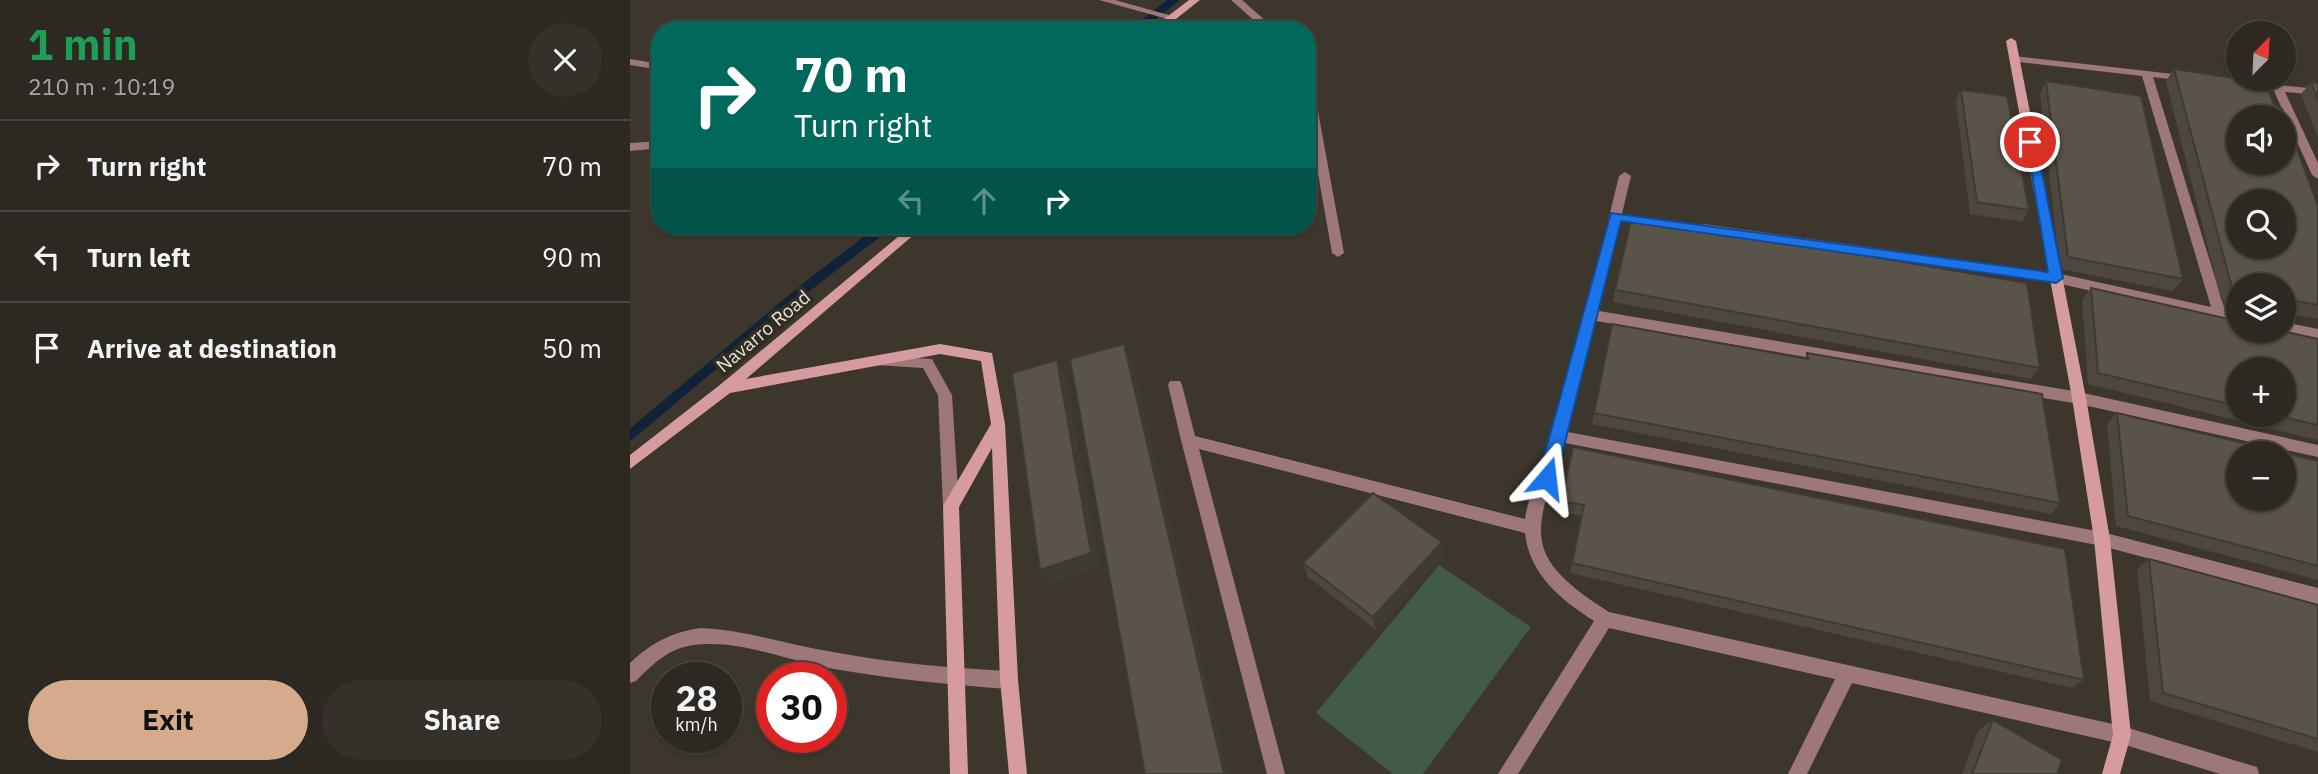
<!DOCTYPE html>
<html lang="en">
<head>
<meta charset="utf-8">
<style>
	:root { --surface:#2d2821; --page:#35302a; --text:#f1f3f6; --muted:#a7a6a5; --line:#48443f; --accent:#d6ab8b }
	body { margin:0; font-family:"IBM Plex Sans",sans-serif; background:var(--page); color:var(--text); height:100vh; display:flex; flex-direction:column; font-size:26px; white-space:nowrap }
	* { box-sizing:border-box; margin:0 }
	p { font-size:23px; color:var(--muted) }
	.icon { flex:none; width:38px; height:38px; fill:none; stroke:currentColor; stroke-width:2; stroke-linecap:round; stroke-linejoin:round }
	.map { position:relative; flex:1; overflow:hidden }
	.panel { display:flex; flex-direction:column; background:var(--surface); width:630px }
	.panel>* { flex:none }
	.top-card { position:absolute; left:21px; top:21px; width:665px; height:214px; border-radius:28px; box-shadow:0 2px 5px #0004,0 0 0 2px var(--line); background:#00695c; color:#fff; overflow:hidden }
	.needle { width:46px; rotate:24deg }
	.buttons { position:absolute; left:1596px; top:21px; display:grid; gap:14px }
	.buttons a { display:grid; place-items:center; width:70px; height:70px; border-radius:50%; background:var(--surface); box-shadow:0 2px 5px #0004,0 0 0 2px var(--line); font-size:35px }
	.speed { position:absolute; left:21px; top:662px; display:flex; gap:14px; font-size:35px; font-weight:700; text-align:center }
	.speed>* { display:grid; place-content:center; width:91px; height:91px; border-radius:50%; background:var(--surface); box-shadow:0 2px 5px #0004,0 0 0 2px var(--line); line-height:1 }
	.speed small { font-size:18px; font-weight:400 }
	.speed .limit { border:10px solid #d22; background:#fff; color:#111 }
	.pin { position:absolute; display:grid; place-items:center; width:60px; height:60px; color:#fff; margin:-30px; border:4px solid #fff; border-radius:50%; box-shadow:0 2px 7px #0007 }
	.me { position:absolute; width:77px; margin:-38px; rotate:17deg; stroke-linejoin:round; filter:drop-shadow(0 0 5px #0008) }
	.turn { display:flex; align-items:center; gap:24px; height:147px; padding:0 28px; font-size:32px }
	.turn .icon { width:91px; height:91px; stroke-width:2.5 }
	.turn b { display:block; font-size:49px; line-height:60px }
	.lanes { display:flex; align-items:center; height:66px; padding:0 28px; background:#0003; justify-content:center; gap:35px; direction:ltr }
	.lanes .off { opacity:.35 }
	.round { display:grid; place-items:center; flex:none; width:74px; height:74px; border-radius:37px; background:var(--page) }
	.headline { display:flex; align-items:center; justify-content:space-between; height:119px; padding:0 28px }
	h1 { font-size:42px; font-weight:800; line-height:52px; color:#1e9e55 }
	.action { display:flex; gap:14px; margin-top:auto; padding:14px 28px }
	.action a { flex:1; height:80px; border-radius:42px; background:var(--accent); color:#111; font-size:28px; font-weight:800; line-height:80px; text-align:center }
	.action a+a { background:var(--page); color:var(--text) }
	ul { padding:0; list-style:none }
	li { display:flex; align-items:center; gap:21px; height:91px; padding:0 28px; border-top:2px solid var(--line) }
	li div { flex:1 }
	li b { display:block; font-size:26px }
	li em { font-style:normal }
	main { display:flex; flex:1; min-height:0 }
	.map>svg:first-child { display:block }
	.green { fill:#415a49 }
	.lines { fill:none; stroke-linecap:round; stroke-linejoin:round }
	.stream-far1 { stroke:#102237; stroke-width:8 }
	.stream { stroke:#102237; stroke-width:10 }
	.lane { fill:#9d777a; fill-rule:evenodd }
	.street { fill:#9d777a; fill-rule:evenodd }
	.secondary { fill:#d69b9f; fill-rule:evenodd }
	.wall { fill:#4d473f; fill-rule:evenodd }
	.shaded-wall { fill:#3f3a33 }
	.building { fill:#5a5349; stroke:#3f3a33; stroke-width:2; fill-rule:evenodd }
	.route { fill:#1a73e8; stroke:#114b97; stroke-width:2 }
	.labels { text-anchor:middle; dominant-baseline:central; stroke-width:7; stroke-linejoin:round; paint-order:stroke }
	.street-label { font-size:19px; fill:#e7e3dd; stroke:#322c22 }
</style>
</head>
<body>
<main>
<section class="panel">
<div class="headline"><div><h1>1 min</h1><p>210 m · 10:19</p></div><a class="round"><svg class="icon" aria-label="close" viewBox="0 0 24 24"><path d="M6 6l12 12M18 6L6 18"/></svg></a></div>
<ul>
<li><svg class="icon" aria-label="right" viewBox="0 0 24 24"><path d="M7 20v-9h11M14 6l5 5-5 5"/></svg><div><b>Turn right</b></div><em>70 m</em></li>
<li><svg class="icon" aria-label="left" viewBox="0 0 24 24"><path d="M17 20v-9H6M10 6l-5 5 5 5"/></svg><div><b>Turn left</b></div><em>90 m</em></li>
<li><svg class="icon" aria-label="arrive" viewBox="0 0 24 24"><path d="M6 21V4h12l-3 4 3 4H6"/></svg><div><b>Arrive at destination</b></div><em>50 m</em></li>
</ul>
<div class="action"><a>Exit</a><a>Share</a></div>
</section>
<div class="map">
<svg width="1688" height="774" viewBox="0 0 1688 774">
	<rect width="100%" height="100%" fill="#3c362c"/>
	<path class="green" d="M809 565 901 627 793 774H763L686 713Z"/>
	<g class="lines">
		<path class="stream-far1" d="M505 30 544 0"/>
		<path class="stream" d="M0 435 174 289 256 226"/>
		<path class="lane" d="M601 0H612L646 30H635Z
			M677 76 682 79 714 253 708 257 702 253 677 111Z"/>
		<path class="street" d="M469 0H485L546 17 541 20Z
			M1384 56 1561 76 1562 78 1557 81 1523 77 1595 310 1608 313V323L1426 283 1073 232 1067 228 1073 224 1426 273 1581 307 1512 76 1380 61V57Z
			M0 59 30 64V70L0 65Z
			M1619 82 1688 89V95L1655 92 1688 163V179L1682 175 1644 91 1615 87 1614 85Z
			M30 141V148L0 151V143Z
			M995 172 1001 176 969 311 1449 392 1688 445V457L1449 404 966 321 938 432 1472 532 1688 588V604L1472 546 935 443C904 532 889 555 979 612L1492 726 1620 765 1627 767 1629 774H1590L1492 744 1222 683 1177 774H1158L1205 679 979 628 888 774H868L964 621C931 600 899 574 895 533L569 449 655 774H637L551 440 538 385 540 381H550L552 385 565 436 895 519C900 486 917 455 926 422 949 340 969 258 989 176Z
			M1654 322 1688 329V339L1650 331H1654Z
			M250 356 302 359 322 395 329 506 326 511 321 513 316 511 313 506 308 395 293 368 245 365 243 361Z
			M71 628C116 630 159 645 203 652 261 663 320 668 379 671L385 674 388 680 385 686 379 689C321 685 262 679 204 669 157 661 106 637 58 646 37 650 21 666 6 681L0 683V663C21 643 42 632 71 628Z"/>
		<path class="secondary" d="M559 0H570L532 30H520Z
			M1381 38 1386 41 1456 398 1480 539 1501 735 1490 774H1472L1483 735 1464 539 1442 398 1376 41Z
			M281 226H294L116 379 310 344 362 353 375 424 388 680 397 774H379L370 680 362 448 329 507 338 774H320L313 506 361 424 351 361 310 354 100 393 0 469V455L91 384Z"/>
	</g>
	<path class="wall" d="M1544 69 1645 108 1688 206V319L1654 313V285H1608V304L1591 300 1536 81Z
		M1416 81 1553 279 1543 291 1430 269 1410 93Z
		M1681 82 1688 83V138L1671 94Z
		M1330 89 1399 210 1392 222 1340 214 1326 102Z
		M1461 288 1688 339V440L1458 384 1452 300ZM1608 369 1654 415H1608Z
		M985 290 1410 368 1401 379 983 302Z
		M982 324 1175 358 1177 353 1430 503 1421 514 962 424Z
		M1487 413 1688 461V580L1486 526 1477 424Z
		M943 447 1454 680 1442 688 940 573 952 516 929 511Z
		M812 542 813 556 746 630 678 577 673 563Z
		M1519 559 1688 605V752L1520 701 1507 569Z
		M1363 720 1427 774H1332L1348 731Z"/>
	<path class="shaded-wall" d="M494 344 502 360 598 774H594Z
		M427 360 436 376 470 567 420 584 410 570Z
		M812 542 813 556 746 630 743 617Z"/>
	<path class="building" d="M1544 69 1636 83 1645 108 1652 109 1688 206V305L1654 299V285H1608V290L1602 288ZM1608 117H1654V163H1608ZM1608 201H1654V247H1608Z
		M1416 81 1511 96 1553 279 1438 257Z
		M1681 82 1688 83V100Z
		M1331 90 1377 96 1399 210 1347 202Z
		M1002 216 1397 283 1410 368 985 290Z
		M1461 288 1608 321V331H1652L1688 339V425L1643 415H1654V369H1608V406L1468 373Z
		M982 324 1178 359 1177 353 1412 394 1430 503 964 413Z
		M494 344 594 774H515L440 359Z
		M427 360 461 553 410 570 382 373Z
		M1487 413 1688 461V566L1498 516ZM1608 453H1654V499H1608Z
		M943 447 1435 549 1454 680 942 563 954 505 931 501Z
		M743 493 812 542 743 617 673 563Z
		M1519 559 1688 605V739L1533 693Z
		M1363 720 1432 760 1427 774H1342Z"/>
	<path class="route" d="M1396 139 1406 142 1433 278 1426 283 991 221 926 478 917 485 911 483 908 478 981 213 1418 272Z"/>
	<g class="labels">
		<g class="street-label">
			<text transform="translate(133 331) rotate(-40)">Navarro Road</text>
		</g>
	</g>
</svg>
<div class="buttons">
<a><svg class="needle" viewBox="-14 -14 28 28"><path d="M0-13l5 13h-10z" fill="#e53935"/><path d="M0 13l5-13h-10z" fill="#a7a6a5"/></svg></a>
<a><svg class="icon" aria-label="sound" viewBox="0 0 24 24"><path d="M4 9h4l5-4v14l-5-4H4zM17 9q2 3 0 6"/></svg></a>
<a><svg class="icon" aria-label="search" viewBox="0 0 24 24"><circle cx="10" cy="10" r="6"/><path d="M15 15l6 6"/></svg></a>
<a><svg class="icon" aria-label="layers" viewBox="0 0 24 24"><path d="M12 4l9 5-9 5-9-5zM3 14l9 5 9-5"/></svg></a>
<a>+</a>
<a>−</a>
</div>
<div class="speed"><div>28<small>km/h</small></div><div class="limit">30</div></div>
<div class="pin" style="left:1400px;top:142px;background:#d93025"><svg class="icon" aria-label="arrive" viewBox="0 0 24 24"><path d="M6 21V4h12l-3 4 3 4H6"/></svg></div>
<svg class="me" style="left:917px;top:478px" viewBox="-20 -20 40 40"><path d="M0-17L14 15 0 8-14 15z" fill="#1a73e8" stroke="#fff" stroke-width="4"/></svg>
<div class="top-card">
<div class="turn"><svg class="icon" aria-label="right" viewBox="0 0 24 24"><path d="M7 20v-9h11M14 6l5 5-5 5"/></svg><div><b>70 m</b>Turn right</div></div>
<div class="lanes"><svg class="icon off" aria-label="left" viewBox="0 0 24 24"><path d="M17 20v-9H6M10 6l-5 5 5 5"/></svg><svg class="icon off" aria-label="ahead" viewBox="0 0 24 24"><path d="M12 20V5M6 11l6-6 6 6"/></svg><svg class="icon" aria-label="right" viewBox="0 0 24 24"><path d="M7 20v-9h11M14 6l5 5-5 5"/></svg></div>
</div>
</div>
</main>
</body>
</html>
